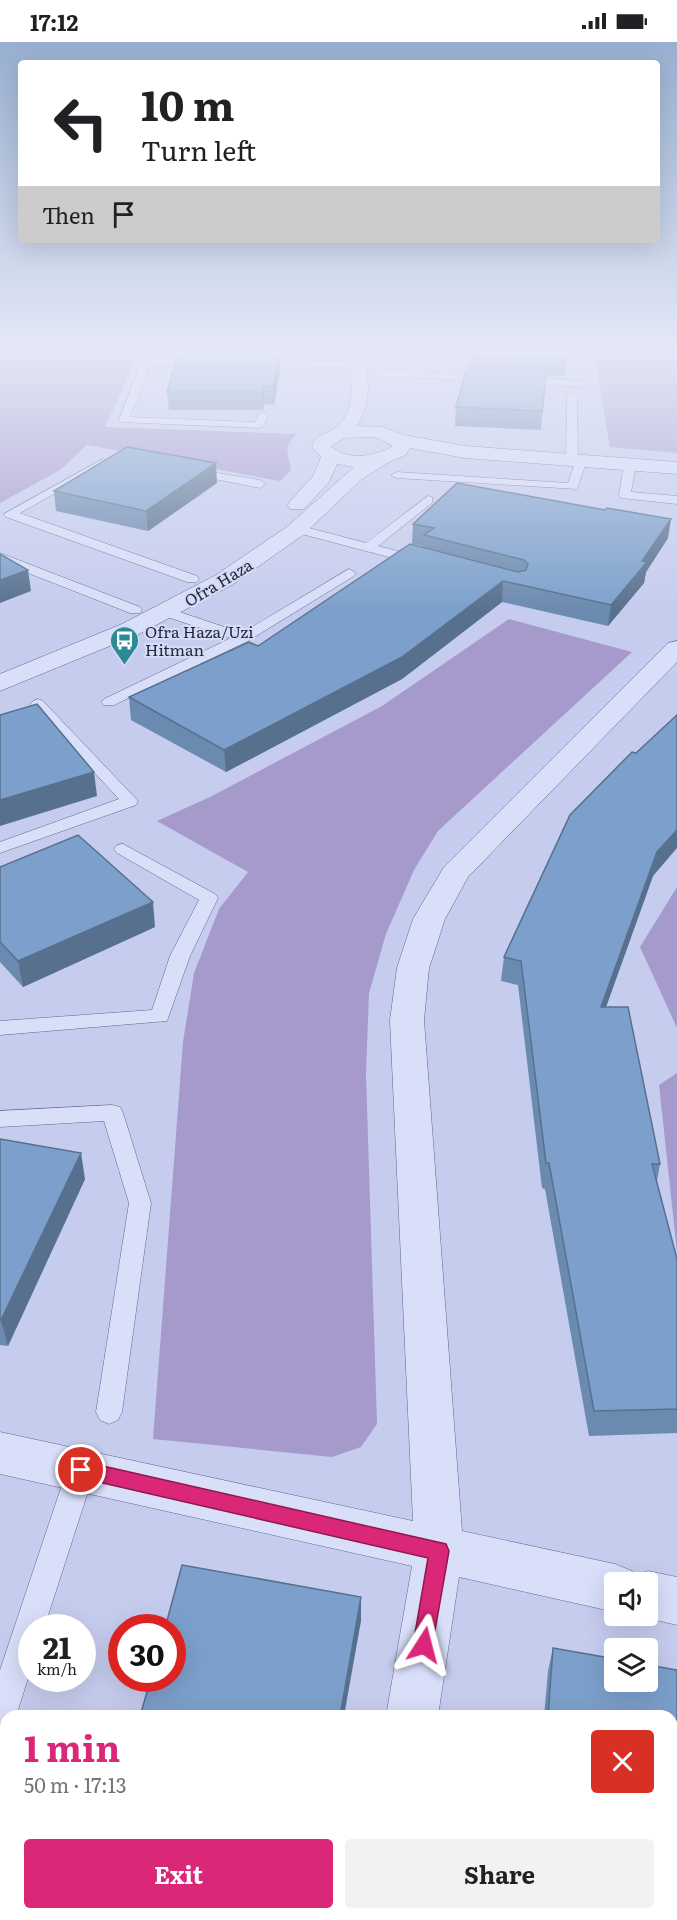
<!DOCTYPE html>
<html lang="en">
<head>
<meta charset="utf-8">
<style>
	:root { --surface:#fff; --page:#f2f2f2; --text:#202124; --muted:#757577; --accent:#db2777 }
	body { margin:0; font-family:Literata,serif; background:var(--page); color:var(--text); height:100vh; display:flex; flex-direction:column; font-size:22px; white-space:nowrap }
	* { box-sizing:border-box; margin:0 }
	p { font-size:20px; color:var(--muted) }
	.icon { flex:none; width:33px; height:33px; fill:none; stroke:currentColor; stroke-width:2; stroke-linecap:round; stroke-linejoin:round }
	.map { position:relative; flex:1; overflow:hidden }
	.drawer { position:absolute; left:0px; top:1668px; width:678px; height:210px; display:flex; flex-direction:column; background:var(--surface); border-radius:18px 18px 0 0; box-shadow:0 6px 24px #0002 }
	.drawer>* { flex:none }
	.banner { position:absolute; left:18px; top:18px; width:642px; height:183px; border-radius:6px; box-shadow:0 6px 24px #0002; background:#fff; color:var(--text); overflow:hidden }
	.controls { position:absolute; left:604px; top:1530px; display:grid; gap:12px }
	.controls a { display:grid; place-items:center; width:54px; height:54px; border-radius:6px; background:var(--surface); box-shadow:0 6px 24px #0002; font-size:30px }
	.speed { position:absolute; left:18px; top:1572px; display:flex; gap:12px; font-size:30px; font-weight:700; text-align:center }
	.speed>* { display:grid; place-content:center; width:78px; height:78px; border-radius:50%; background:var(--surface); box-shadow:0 6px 24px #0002; line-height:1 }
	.speed small { font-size:15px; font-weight:400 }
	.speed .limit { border:9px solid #d22; background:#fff; color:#111 }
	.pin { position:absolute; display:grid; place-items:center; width:51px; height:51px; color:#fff; margin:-26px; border:3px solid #fff; border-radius:50%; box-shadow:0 2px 6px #0007 }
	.me { position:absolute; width:66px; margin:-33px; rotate:9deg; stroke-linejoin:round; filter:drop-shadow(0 0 4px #0008) }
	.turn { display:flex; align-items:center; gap:21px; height:126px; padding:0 24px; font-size:27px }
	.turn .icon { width:78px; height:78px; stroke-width:2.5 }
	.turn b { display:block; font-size:42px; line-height:51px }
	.then { display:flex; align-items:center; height:57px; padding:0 24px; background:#0003; gap:12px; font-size:22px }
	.round { display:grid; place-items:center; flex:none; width:63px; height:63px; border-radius:6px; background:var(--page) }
	.head { display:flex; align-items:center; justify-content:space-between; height:102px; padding:0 24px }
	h1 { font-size:36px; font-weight:700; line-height:45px; color:var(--accent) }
	.button { display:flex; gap:12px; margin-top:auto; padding:12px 24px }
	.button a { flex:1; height:69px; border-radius:6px; background:var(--accent); color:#fff; font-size:24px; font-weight:700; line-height:69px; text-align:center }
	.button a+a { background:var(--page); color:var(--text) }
	.status { display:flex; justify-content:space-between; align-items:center; height:42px; padding:0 30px; background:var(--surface); direction:ltr }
	.status svg { height:16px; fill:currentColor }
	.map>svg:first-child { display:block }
	.green { fill:#a69acc }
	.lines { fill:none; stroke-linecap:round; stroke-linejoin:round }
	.service-casing { stroke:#5c6b89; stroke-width:1 }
	.minor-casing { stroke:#5c6b89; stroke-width:1 }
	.service { fill:#d9def9; fill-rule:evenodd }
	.minor { fill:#d9def9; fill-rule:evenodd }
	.wall { fill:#6b8aaf }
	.shaded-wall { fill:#57708e }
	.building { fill:#7ca0cb; stroke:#57708e; stroke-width:1.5 }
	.route { fill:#db2777; stroke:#8e194d; stroke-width:1.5 }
	.labels { text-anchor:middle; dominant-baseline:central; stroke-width:4.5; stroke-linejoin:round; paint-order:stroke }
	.far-street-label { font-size:16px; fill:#1f2939; stroke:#d5daf5 }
	.far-poi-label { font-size:16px; fill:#1f2939; stroke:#d5daf5; text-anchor:start }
</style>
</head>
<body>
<div class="status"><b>17:12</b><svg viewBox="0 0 49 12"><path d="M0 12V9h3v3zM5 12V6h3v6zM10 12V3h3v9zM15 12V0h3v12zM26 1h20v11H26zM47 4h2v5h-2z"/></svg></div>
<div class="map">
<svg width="677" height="1878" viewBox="0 0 677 1878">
	<rect width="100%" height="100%" fill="#c6ccee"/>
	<path class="green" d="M0 308H137L130 331 105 385 296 392C283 407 288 410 291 428L280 439 87 403 60 428 0 461Z
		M594 308H677V411L610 405Z
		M509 577 632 610 438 789 414 828 386 892 369 951 366 1032 377 1382 361 1405 332 1415 153 1397 183 1000 194 931 219 867 248 830 157 779 210 755 382 664Z
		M677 845V986L640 905Z
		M677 1031V1210L659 1043Z"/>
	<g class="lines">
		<defs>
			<path id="service" d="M146 308H156L152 318H202L207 321 202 324H150L130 375 255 380 259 371 263 370 268 373 263 385 259 386 120 380 119 378Z
				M446 308H456L449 331 490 333 495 336 490 339 379 334 374 331 379 328 440 331Z
				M255 318 357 319 362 322 357 325 252 323V319Z
				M520 335 581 339 586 342 581 345 516 340V336Z
				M572 351 577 354 578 415 585 416 587 418 577 447 397 436 391 433 397 430 568 441 575 421 566 418 567 354Z
				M103 417 109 420 107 422 20 471 197 534 199 537 197 540H187L6 475 4 472Z
				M630 419 636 422 631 450 677 454V462L621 456 619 453 624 422Z
				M193 427 260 438 266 442 260 446 189 432V428Z
				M428 454 432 455V461L378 504 424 516 425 519 424 522 419 523 294 490 292 487 298 483 366 501Z
				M0 511 140 565 142 568 140 571H130L0 520Z
				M349 527 356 531 354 534 248 599 114 663H104L101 660 104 657 231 596 161 573 159 570 161 567H171L242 591Z
				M38 657 43 659 138 759 136 763 0 811V800L119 757 33 665 30 662 33 659Z
				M123 802 215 852 218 856 190 914 167 979 0 993V979L152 968 170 914 199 858 117 811 114 807 117 803Z
				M112 1063 120 1065 123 1071 151 1161 122 1370 118 1378 109 1382 100 1378 96 1370 129 1161 104 1079 0 1085V1069Z
				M81 1416 91 1419 95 1428 44 1586H32V1624L16 1674H6V1687L0 1690V1628L67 1428 71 1419Z"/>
			<path id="minor" d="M347 308H363C368 335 373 360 357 384L382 385 404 393 465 404 677 420V432L465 416 410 406 406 413 389 420 362 437 303 493 232 543 139 592 0 649V632L122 582 216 533 288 484 354 425 337 422 329 440 304 467H290L287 463 313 434 321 415 312 405C314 394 323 393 332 388 360 371 351 334 347 308ZM369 395 378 396 393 404C376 415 346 419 331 404L344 396Z
				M677 599V620L468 835 445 877 429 926 424 978 462 1489 615 1522 632 1529 635 1534 648 1529 677 1535V1583L639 1574H648V1540H615V1570L459 1535 438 1674H386L412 1524 0 1432V1390L413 1479 390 978 397 926 413 877 444 825 668 601Z
				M351 1872H409L408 1878H350Z"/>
		</defs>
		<use href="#service" class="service-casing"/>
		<use href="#minor" class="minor-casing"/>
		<use href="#service" class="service"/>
		<use href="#minor" class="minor"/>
	</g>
	<path class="wall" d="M183 308H283L282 316H280V327L274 363 264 362 263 368H169L167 350Z
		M568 308 565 334 546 333 541 388 455 384 456 365 471 322V313Z
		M217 441 148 489 56 469 54 449Z
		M413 482 668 496 646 530 644 541 608 584 502 560 402 637 226 730 131 678 129 655 258 604 423 506V504L412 502Z
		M636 711 653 834 606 965 660 1122 657 1139 677 1217V1391L589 1394 545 1147 542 1146 518 943 501 939 504 915Z
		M0 825 155 885 23 945 0 920Z
		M0 1097 85 1137 8 1304 0 1303Z
		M553 1606 615 1617V1640H648V1623L677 1628V1878H529V1872H672V1674H544L548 1629Z"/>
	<path class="shaded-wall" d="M280 309V327L274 363 273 344Z
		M264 344V362L263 368V350Z
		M216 421 217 441 148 489 146 469Z
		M671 477 668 496 646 530 644 541 608 584 611 563Z
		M28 528 31 549 0 561V538Z
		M503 539 502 560 402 637 226 730 224 708Z
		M94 730 97 754 0 784V758Z
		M677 788V806L653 834 597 990 601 965 657 810Z
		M153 860 155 885 23 945 18 919Z
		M81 1111 85 1137 8 1304 1 1278Z
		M361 1555V1579L344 1674H340Z"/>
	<path class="building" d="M473 308H568L567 318 471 313Z
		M179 309H280L273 344H264L263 350H167Z
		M468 322 547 327 542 369 456 365Z
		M127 405 216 421 146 469 54 449Z
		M457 441 605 468 607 466 671 477 642 519 647 520 611 563 503 539 402 615 224 708 129 655 249 600 258 604 410 502 518 530 526 528 528 522 524 518 424 493 434 486 413 482Z
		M0 512 28 528 0 538Z
		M37 662 94 730 0 758V673Z
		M677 673V788L657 810 601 965H628L660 1122H652L677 1217V1367L594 1369 549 1121H546L521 919 504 915 570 773 632 710 636 711Z
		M78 793 153 860 18 919 0 900V825Z
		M0 1097 81 1111 1 1278H0Z
		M182 1523 361 1555 340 1674H140L151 1636H172V1586H165Z
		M553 1606 615 1617V1640H648V1623L677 1628V1878L533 1877V1872H672V1674H548Z"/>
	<linearGradient id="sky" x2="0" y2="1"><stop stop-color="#98afd0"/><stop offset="0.54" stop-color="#e5e8f7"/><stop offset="1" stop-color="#e5e8f7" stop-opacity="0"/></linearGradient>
	<rect width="677" height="571" fill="url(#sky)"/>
	<path class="route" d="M81 1419 446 1502 449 1509 431 1611 424 1614 416 1611 413 1603 428 1516 81 1436 75 1434 72 1428 75 1421Z"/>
	<defs>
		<symbol id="bus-pin" viewBox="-11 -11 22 30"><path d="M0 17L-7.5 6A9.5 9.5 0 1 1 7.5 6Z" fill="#2c8a97" stroke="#d5daf5"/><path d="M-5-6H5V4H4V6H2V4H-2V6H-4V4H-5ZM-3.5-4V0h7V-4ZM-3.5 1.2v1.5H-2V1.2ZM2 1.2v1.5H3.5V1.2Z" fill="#fff"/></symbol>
	</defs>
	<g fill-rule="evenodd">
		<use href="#bus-pin" x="108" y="582" width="33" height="45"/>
	</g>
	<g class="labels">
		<g class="far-street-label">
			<text transform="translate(218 540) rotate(-31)">Ofra Haza</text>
		</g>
		<g class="far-poi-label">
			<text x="145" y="589">Ofra Haza/Uzi<tspan x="145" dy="18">Hitman</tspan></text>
		</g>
	</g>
</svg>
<div class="controls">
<a><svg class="icon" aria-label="sound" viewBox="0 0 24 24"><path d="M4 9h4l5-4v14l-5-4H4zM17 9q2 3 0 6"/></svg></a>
<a><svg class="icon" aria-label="layers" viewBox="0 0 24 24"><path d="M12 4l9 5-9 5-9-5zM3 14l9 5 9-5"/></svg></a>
</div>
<div class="speed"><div>21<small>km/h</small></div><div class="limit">30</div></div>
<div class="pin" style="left:81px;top:1428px;background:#d93025"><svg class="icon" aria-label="arrive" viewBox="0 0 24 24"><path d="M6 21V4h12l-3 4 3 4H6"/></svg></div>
<svg class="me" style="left:424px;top:1603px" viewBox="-20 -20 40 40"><path d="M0-17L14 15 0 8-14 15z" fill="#db2777" stroke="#fff" stroke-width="4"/></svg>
<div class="banner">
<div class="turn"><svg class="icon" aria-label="left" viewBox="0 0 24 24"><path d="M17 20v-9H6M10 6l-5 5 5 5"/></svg><div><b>10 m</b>Turn left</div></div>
<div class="then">Then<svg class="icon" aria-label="arrive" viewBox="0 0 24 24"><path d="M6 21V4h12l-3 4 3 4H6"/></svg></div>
</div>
<section class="drawer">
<div class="head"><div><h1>1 min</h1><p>50 m · 17:13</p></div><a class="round" style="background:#d93025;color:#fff"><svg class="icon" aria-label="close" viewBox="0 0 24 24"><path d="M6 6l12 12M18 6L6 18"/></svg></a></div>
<div class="button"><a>Exit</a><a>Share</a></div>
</section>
</div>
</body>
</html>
